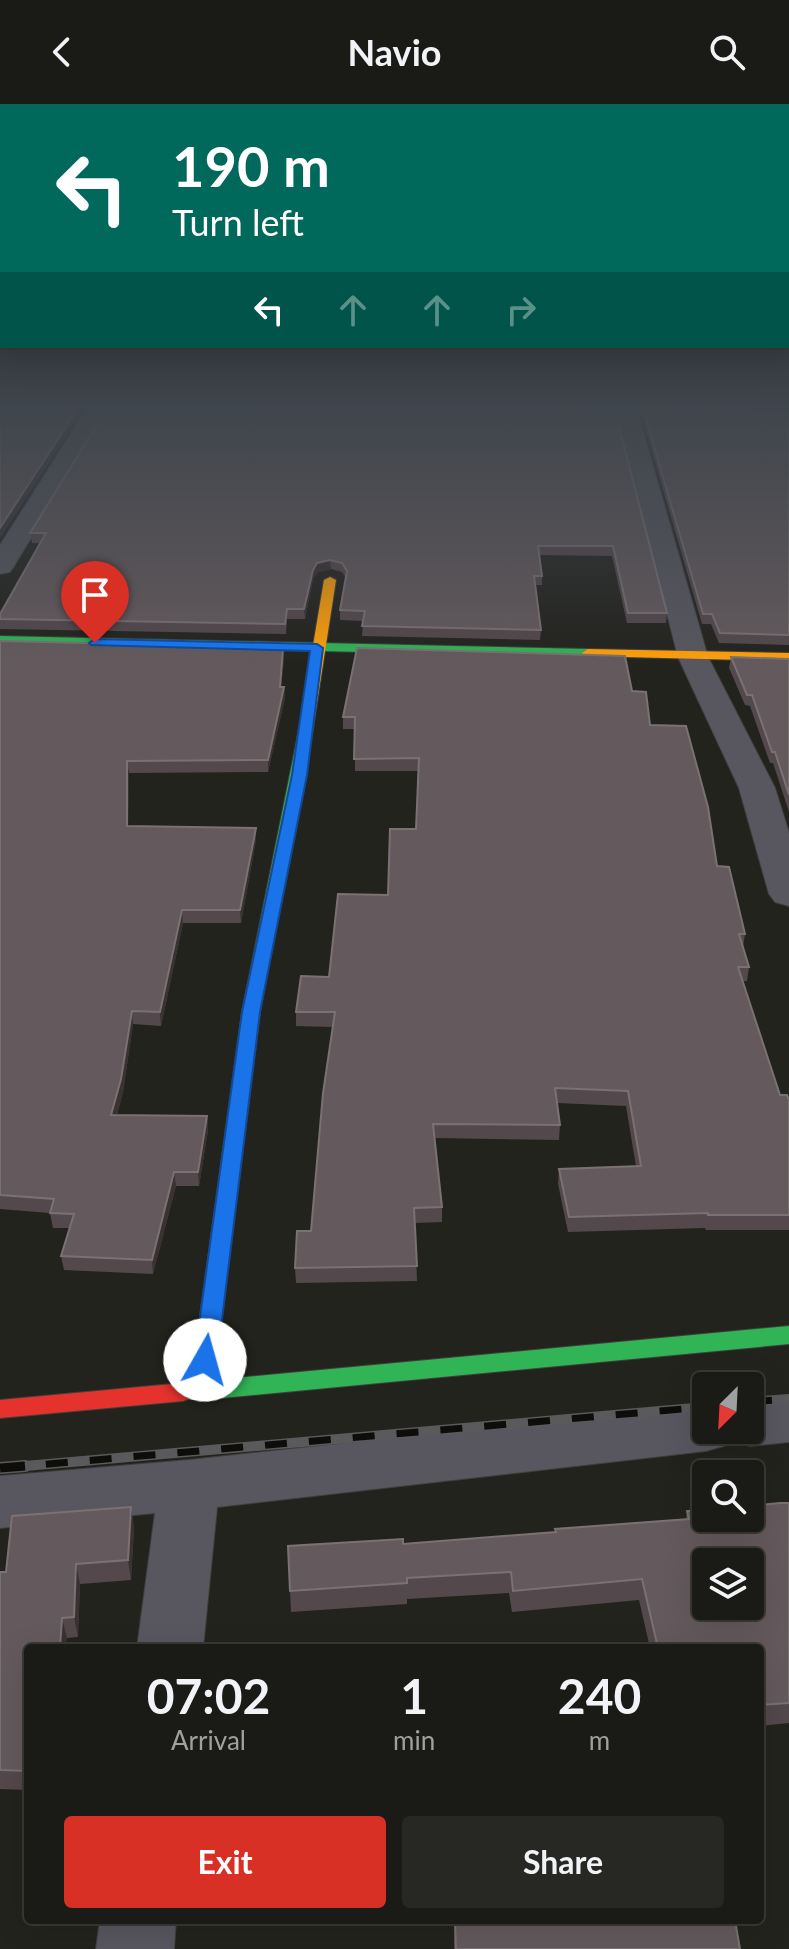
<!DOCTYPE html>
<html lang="en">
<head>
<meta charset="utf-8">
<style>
	:root { --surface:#1a1a16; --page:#272723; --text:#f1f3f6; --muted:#9fa1a1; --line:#383835; --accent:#d93025 }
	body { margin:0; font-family:Lato,sans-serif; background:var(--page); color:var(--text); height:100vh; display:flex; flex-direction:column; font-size:30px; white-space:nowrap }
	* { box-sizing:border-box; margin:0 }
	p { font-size:26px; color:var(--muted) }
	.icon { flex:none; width:44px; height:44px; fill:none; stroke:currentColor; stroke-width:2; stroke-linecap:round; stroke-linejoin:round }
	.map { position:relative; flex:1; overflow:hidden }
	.sheet { position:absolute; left:24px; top:1540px; width:740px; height:280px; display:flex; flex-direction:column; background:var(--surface); border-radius:8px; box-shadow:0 8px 32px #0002,0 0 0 2px var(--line) }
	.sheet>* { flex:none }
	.hud { position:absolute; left:0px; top:0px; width:790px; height:244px; box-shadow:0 8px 32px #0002,0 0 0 2px var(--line); background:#00695c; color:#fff; overflow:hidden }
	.needle { width:52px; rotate:204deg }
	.controls { position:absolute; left:692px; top:1268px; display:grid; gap:16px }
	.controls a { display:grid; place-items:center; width:72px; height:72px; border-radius:8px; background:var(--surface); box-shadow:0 8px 32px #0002,0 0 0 2px var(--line); font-size:40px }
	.pin { position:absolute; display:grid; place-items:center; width:68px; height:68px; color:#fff; margin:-82px -34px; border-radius:50% 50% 50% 0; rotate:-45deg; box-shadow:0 0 8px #0007 }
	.pin .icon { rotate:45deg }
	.me { position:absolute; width:88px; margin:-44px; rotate:7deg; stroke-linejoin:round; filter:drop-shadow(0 0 6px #0008) }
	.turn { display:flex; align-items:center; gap:28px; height:168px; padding:0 40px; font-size:36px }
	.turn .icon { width:104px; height:104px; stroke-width:2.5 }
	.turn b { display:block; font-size:56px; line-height:68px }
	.lanes { display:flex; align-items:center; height:76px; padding:0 40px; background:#0003; justify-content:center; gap:40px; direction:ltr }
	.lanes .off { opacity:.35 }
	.eta { display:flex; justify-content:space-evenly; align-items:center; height:136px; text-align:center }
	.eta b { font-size:48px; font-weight:700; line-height:56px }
	.cta { display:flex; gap:16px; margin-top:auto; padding:16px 40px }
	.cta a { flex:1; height:92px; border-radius:8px; background:var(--accent); color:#fff; font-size:32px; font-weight:700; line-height:92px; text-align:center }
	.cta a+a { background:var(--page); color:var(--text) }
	header { display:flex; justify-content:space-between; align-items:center; height:104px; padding:0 40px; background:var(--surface); font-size:36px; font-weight:700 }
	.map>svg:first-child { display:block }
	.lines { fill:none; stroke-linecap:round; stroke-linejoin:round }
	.street-casing { stroke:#3f3f3c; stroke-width:2 }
	.fast-casing { stroke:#3f3f3c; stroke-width:2 }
	.slow-casing { stroke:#3f3f3c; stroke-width:2 }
	.jam-casing { stroke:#3f3f3c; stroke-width:2 }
	.street { fill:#58575f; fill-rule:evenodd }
	.fast { fill:#30b455; fill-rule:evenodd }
	.slow { fill:#ff9f0a; fill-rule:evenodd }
	.jam { fill:#e5322d; fill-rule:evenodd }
	.rail-far1-casing { stroke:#5a5a5d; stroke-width:10 }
	.rail-casing { stroke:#5a5a5d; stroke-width:12 }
	.rail-far1 { stroke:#0e0d09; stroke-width:7; stroke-dasharray:22; stroke-linecap:butt }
	.rail { stroke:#0e0d09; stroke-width:9; stroke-dasharray:28; stroke-linecap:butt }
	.wall { fill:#53484c }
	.shaded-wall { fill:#393132 }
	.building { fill:#645a5d; stroke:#7a7173; stroke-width:2; fill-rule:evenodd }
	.route { fill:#1a73e8; stroke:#114b97; stroke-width:2 }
</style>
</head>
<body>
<header><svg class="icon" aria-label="back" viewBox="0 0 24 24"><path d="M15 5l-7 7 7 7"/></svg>Navio<svg class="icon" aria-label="search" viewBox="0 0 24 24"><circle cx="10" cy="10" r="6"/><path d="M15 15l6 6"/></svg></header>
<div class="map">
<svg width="789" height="1845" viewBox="0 0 789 1845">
	<rect width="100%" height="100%" fill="#23231e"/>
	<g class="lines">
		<defs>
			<path id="street" d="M88 303H110L14 462 10 468 0 470V441Z
				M381 303H789V315L639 313 708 553 775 684 789 729V802L775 798 769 790 739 684 678 553 617 312 392 309Z
				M789 1292V1338L750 1342 729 1335 727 1341 706 1347 217 1403 203 1544H137L155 1409 0 1424V1372L189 1356 706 1301V1326H750V1296Z
				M100 1816H176L174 1845H96Z"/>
			<path id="fast" d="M0 532 588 545 594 549 588 553 0 540Z
				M306 621 313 625 260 908 214 1276 789 1222V1240L201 1296 175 1294 171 1288 175 1282 191 1278 242 908 299 625Z"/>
			<path id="slow" d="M330 473 336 476 313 625 306 629 299 625 324 476Z
				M588 545 789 549V557L584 552 582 549Z"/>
			<path id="jam" d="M183 1279 191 1282 195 1288 191 1294 183 1297 0 1314V1296Z"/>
		</defs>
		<use href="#street" class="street-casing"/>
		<use href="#fast" class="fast-casing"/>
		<use href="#slow" class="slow-casing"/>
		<use href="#jam" class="jam-casing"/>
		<use href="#street" class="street"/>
		<use href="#fast" class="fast"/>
		<use href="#slow" class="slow"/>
		<use href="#jam" class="jam"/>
		<defs>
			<path id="rail-far1" d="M750 1298 789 1295
				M2 1364 706 1303"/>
			<path id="rail" d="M0 1364 25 1362"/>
		</defs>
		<use href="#rail-far1" class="rail-far1-casing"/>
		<use href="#rail" class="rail-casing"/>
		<use href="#rail-far1" class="rail-far1"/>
		<use href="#rail" class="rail"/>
	</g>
	<path class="wall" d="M392 304 615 307 667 509 666 519H627L612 452 539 451 542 472V481H536L541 526 540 536 362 532 363 517 340 516V506L346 474 342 468 331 465 318 468 313 475 305 515H287L286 530 0 525V510L41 439H32L30 429Z
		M644 308 789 310V541L719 539 711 520H702L643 316Z
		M0 537 283 544 284 555 281 583H284L285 594 268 668 129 669 128 722 256 736 241 819H183L161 922 133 920 123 988 117 1011 207 1012 208 1026 199 1082H176L153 1170 64 1166 61 1152 70 1124H53L50 1109 0 1105Z
		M731 553 789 555V708L773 659H770L750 602 745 601 729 564Z
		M632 587 650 621 717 762 745 830 743 843 749 863 747 877H743L780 991 789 996V1126H706L705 1124 568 1128 558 1080 559 1065 636 1062 626 1002 557 999 560 1021 559 1036 435 1034 442 1103V1118L415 1119 417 1177 296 1179 295 1164 311 1127 333 923 296 922V908L329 873 388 791 416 725 418 667H355V625H343V613Z
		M789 1399V1619L760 1622V1544H650L639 1496 512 1508 509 1489 407 1495V1500L291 1508 288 1442 403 1440 555 1428 686 1415 687 1407Z
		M131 1403 134 1424 131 1476 80 1480 78 1533 67 1534 28 1544V1686L0 1685V1468H6Z
		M454 1816H735L740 1845H454Z"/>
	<path class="shaded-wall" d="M79 303H85L0 435V424Z
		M330 456 331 465 318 468 313 475 305 515 304 505 313 466 317 459Z
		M283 544 284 555 280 594V583Z
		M284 583 285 594 268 668V656Z
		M127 657 129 669 128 735 127 722Z
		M256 724V736L241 819 240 806Z
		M182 806 183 819 161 922 160 908Z
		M132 907 133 920 123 988 113 1025 111 1011Z
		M207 1012 208 1026 199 1082 198 1068Z
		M174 1068 176 1082 153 1170 152 1156Z
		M131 1403 134 1424 131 1476 128 1456Z
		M76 1460 80 1480 78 1533 74 1513Z
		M62 1514 67 1534 66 1544H60Z"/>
	<path class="building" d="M0 303H79L0 424Z
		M108 303H389L392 304 615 307 667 509H628L613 442H538L542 472H534L541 526 362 522 365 507 340 506 347 467 342 459 330 456 317 459 313 466 304 505H287L285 520 0 515V510L46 429H30Z
		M644 308 789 310V531L720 529 712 510H703Z
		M0 537 283 544 280 583H284L268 656 127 657V722L256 724 240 806H182L160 908 132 907 121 975 111 1011 207 1012 198 1068H174L152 1156 61 1152 74 1110 50 1109 54 1095 0 1091Z
		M357 544 625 552 632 587 646 588 650 621 686 622 708 703 717 762 729 763 745 830H739L749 863H738L780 991H787L789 996V1111H708V1109L569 1113 559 1065 641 1062 628 987 555 984 560 1021 433 1020 442 1103 414 1104 417 1162 295 1164 297 1127H311L323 989 335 908H296L301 872 329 873 338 790 388 791 390 725H416L419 654 354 655 355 613H343Z
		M731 553 789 555V691L775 648H772L752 591H747Z
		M780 1399H789V1599L760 1601V1544H658L642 1475 513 1487 511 1468 407 1474V1479L290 1487 288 1442 403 1435V1440L556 1428 555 1425 689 1415 687 1407 706 1405V1414H750V1402ZM706 1458H750V1502H706Z
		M131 1403 128 1456 76 1460 74 1513 62 1514 60 1544H28V1667L0 1666V1468H6L12 1412Z
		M455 1816H735L740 1845H456Z"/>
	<linearGradient id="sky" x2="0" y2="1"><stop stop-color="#131310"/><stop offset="0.54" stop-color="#3f454c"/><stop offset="1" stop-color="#3f454c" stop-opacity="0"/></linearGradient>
	<rect width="789" height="561" fill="url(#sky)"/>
	<path class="route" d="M95 535 317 540 323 544 307 671 260 908 217 1256 213 1262 205 1265 197 1262 194 1256 242 908 292 671 310 547 91 541 89 539Z"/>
</svg>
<div class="controls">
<a><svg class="needle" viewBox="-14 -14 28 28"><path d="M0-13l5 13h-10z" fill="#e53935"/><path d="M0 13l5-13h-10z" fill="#9fa1a1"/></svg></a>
<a><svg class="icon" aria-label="search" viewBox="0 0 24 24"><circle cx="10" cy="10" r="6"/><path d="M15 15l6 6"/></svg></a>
<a><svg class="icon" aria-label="layers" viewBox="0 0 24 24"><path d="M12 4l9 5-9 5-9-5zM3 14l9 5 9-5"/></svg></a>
</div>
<div class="pin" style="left:95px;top:539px;background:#d93025"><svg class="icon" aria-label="arrive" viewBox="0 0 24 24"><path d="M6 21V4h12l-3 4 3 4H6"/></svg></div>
<svg class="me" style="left:205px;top:1256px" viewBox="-20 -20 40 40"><circle r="19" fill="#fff"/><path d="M0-13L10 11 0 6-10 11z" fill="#1a73e8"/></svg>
<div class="hud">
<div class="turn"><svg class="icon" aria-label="left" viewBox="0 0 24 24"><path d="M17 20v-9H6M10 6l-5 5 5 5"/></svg><div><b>190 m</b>Turn left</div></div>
<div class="lanes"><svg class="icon" aria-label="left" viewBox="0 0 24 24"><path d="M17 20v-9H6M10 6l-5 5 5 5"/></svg><svg class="icon off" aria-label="ahead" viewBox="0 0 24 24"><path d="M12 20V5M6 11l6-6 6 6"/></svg><svg class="icon off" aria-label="ahead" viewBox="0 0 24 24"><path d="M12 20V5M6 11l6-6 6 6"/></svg><svg class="icon off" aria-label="right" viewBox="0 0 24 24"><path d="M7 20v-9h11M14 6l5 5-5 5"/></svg></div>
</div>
<section class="sheet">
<div class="eta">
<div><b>07:02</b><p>Arrival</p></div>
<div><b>1</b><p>min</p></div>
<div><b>240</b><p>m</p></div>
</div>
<div class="cta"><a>Exit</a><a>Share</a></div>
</section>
</div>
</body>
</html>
